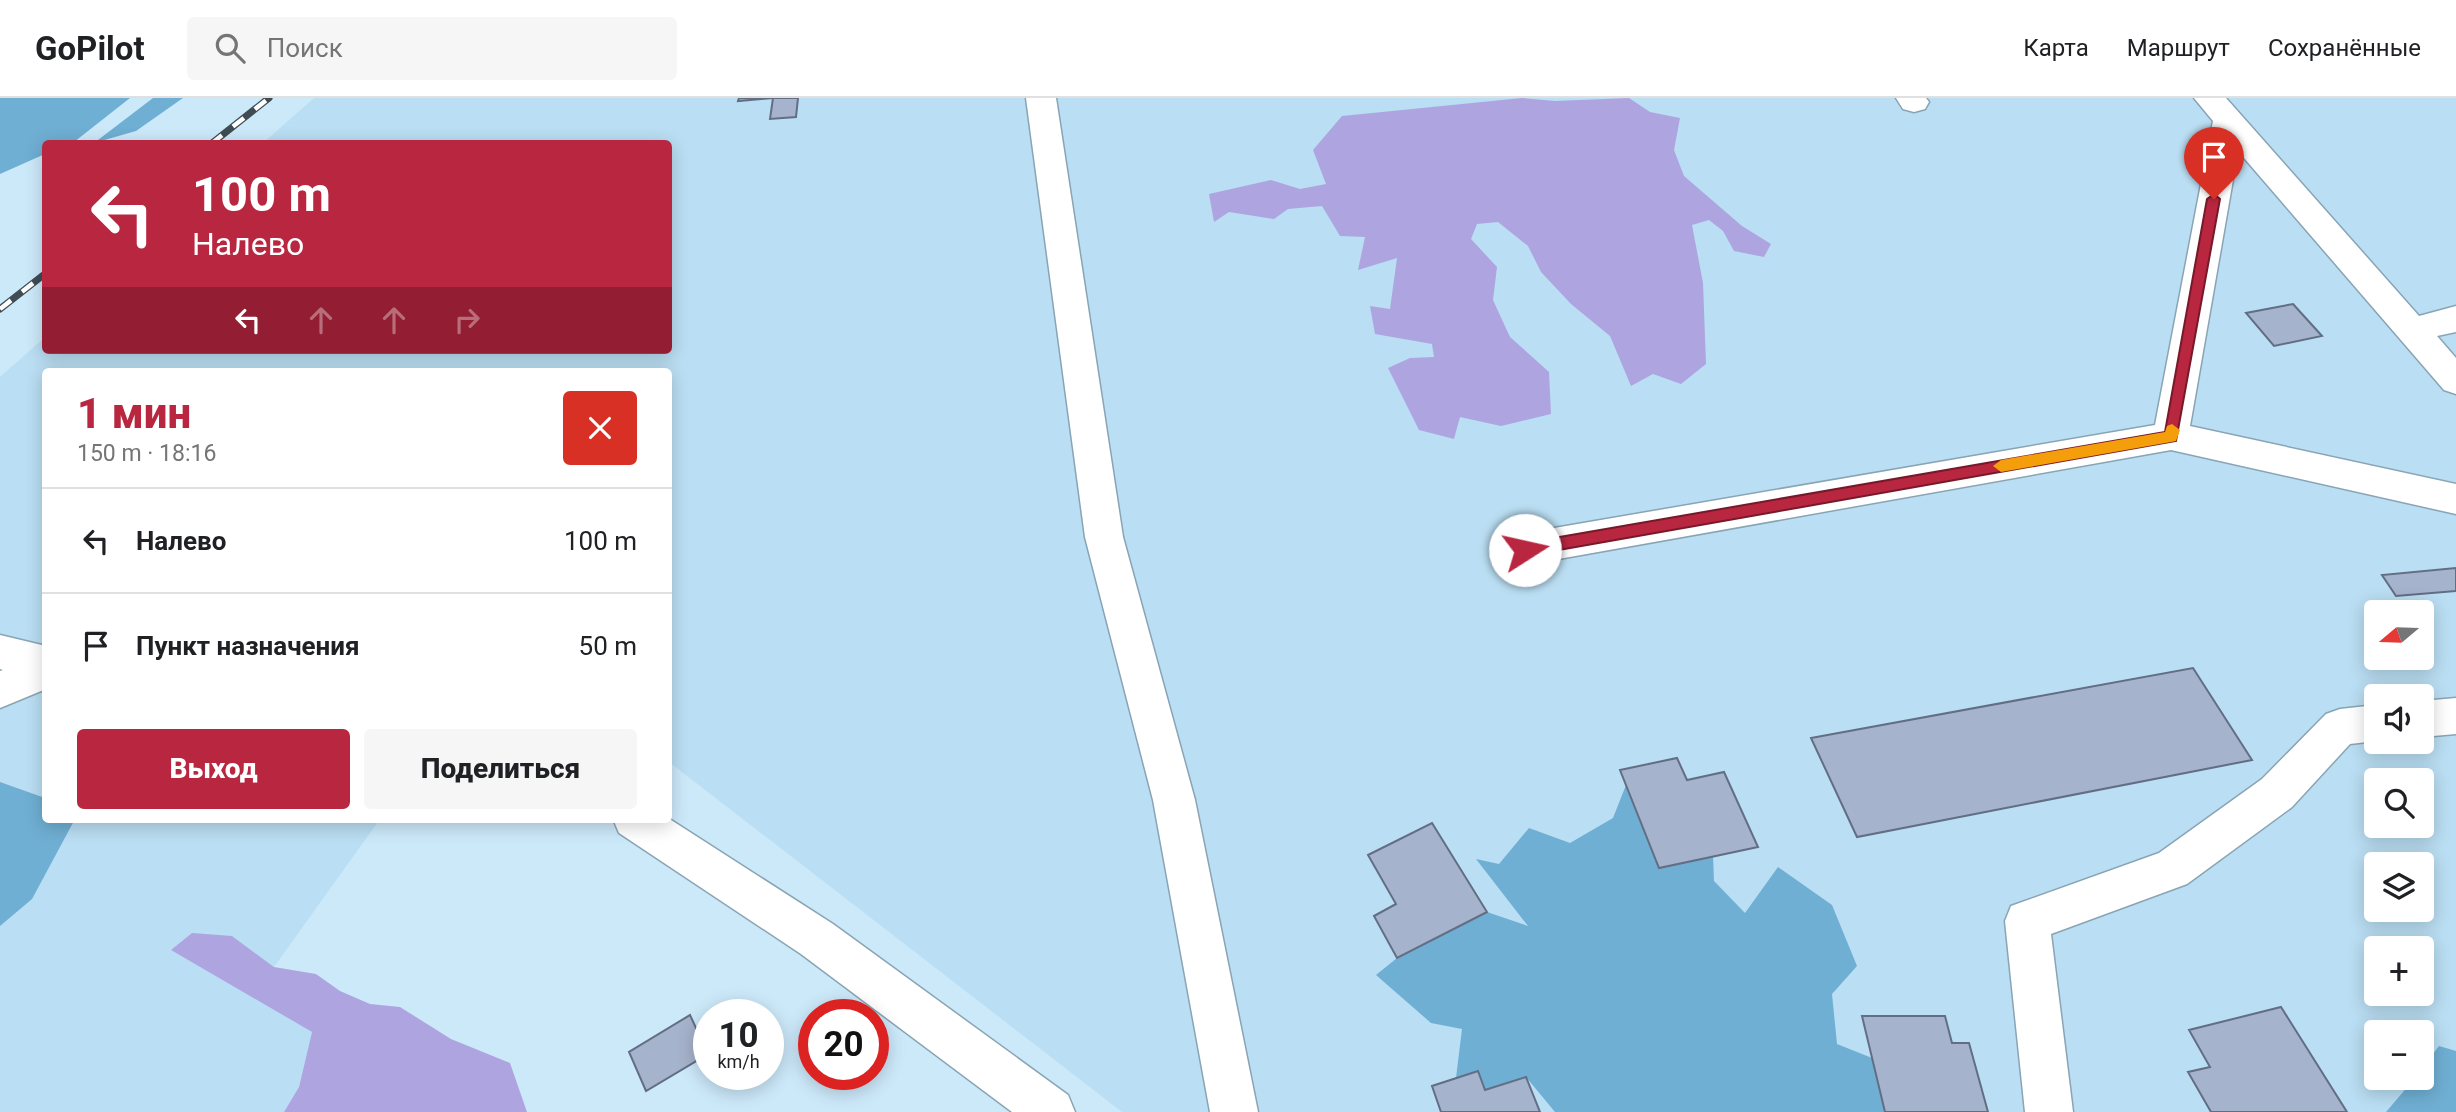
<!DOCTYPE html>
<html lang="ru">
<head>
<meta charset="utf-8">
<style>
	:root { --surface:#fff; --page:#f6f6f6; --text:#202124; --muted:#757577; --line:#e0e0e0; --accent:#b82640 }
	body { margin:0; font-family:Roboto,sans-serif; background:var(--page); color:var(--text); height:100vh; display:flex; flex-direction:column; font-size:26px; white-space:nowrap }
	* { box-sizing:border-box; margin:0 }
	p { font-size:23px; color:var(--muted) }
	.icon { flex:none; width:38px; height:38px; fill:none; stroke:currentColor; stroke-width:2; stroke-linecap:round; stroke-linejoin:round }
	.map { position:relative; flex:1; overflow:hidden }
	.details { position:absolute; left:42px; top:270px; width:630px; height:455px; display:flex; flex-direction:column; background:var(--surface); border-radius:7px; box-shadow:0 4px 18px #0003 }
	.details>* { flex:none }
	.hud { position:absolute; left:42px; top:42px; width:630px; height:214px; border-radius:7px; box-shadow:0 4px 18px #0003; background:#b82640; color:#fff; overflow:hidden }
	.needle { width:46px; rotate:251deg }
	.tools { position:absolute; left:2364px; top:502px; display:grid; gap:14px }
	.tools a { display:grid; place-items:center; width:70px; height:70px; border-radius:7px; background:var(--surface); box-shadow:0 4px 18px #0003; font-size:35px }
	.speed { position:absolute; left:693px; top:901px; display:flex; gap:14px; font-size:35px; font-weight:700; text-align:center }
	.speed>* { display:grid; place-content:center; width:91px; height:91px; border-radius:50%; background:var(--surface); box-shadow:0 4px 18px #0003; line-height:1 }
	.speed small { font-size:18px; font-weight:400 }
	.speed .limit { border:10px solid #d22; background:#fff; color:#111 }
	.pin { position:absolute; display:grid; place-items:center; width:60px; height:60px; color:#fff; margin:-72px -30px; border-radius:50% 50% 50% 0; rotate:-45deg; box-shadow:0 0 7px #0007 }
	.pin .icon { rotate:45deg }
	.me { position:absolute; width:77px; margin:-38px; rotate:80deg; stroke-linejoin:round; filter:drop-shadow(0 0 5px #0008) }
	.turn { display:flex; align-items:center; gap:24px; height:147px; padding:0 35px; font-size:32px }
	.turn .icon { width:91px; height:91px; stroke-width:2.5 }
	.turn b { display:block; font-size:49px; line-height:60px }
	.lanes { display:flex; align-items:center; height:66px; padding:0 35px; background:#0003; justify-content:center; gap:35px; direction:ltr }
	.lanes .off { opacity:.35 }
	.round { display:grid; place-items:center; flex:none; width:74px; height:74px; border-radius:7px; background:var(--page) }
	.headline { display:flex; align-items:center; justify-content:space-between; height:119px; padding:0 35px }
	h1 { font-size:42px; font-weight:800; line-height:52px; color:var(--accent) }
	.action { display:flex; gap:14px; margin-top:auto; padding:14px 35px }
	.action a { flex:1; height:80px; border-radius:7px; background:var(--accent); color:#fff; font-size:28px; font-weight:800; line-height:80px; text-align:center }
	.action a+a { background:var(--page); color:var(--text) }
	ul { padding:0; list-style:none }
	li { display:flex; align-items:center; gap:21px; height:105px; padding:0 35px; border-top:2px solid var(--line) }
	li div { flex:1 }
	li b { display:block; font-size:26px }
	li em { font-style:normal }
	header { display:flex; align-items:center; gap:42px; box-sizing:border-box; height:98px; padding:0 35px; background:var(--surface); border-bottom:2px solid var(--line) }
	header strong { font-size:33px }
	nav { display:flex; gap:38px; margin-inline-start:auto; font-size:24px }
	.search { width:490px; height:63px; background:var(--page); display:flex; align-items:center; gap:18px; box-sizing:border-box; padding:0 24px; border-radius:7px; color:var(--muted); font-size:26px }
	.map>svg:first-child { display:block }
	.built { fill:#badef3; fill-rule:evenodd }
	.forest { fill:#6fafd3 }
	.water { fill:#aea5e0 }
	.building { fill:#a6b3cc; stroke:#626e84; stroke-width:2 }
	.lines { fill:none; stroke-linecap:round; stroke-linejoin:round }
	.minor-casing { stroke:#89a4b4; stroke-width:3 }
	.minor { fill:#fff; fill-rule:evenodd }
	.rail-casing { stroke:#3f4c54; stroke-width:7 }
	.rail { stroke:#fff; stroke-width:4.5; stroke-dasharray:14; stroke-linecap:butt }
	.route { fill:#b82640; stroke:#78192a; stroke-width:2 }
	.slow { fill:#f59e0b }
</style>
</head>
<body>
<header>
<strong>GoPilot</strong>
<div class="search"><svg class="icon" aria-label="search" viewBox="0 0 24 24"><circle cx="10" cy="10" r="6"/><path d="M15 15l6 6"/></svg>Поиск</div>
<nav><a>Карта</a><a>Маршрут</a><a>Сохранённые</a></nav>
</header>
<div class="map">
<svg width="2456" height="1014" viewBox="0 0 2456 1014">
	<rect width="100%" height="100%" fill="#cce9fa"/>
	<path class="built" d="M314 0H2456V1014H1122L669 664 668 273H46V721H380L274 869 232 838 172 852 312 934 299 989 284 1014H0V279L45 239 46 252H668V46L263 45ZM2376 514H2422V560H2376ZM2376 598H2422V644H2376ZM2376 682H2422V728H2376ZM2376 766H2422V812H2376ZM2376 850H2422V896H2376ZM2376 934H2422V980H2376Z"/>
	<path class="forest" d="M0 0H130L74 44 46 46 45 56 0 76Z
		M153 0H183L136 33 94 45Z
		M0 684 45 700 46 721H75L32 801 0 828Z
		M1626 687 1659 770 1713 758 1714 783 1745 815 1778 769 1832 807 1857 868 1832 896 1837 946 1872 960 1885 1014H1555L1526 979 1485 992 1478 973 1456 980 1462 931 1431 925 1376 877 1397 860 1487 814 1528 828 1476 761 1499 766 1529 730 1570 745 1613 720Z
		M2439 948 2456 953V1014H2386L2415 980H2422V970Z"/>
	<path class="water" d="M1522 0 1555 3 1629 0 1650 14 1680 20 1674 52 1684 78 1742 128 1771 146 1764 159 1734 153 1723 133 1709 122 1692 127 1703 185 1706 266 1681 286 1653 276 1631 288 1610 238 1571 206 1541 174 1528 148 1498 124 1477 126 1471 141 1497 169 1493 202 1510 239 1549 274 1551 316 1501 328 1460 319 1454 341 1419 332 1388 270 1410 260 1434 259 1432 246 1375 236 1370 208 1390 211 1397 160 1358 172 1365 139 1340 138 1322 108 1288 111 1274 121 1229 114 1214 124 1209 96 1271 82 1300 91 1326 86 1313 52 1342 18Z
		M192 835 232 838 274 869 316 876 340 893 370 906 400 909 451 941 510 965 527 1014H284L299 989 312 934 171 852Z"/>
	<path class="building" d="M739 0H798L796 19 770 21 773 0 738 3Z
		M2293 206 2322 238 2274 248 2246 215Z
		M2456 470V493L2396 498 2382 477Z
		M2193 570 2252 662 1857 739 1811 640Z
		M1677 660 1687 682 1724 674 1758 749 1659 770 1620 672Z
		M1432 725 1487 814 1397 860 1374 818 1396 806 1368 757Z
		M2281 909 2347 1014H2211L2188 974 2210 969 2189 932Z
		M690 917 708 956 646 993 629 954Z
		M1862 918H1945L1952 945H1969L1988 1014H1885Z
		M1478 973 1485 992 1526 979 1540 1014H1441L1432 988Z"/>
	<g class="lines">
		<defs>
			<path id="minor" d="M1026 0H1056L1123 439 1195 702 1258 1014H1210L1153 702 1085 439Z
				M1896 0H1926L1929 4 1925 11 1914 14 1903 11Z
				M2194 0H2226L2419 218 2456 208V234L2437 238 2456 260V296L2444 292 2238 53 2190 328 2456 386V416L2171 352 1525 467 1512 462 1506 451 1512 440 1525 435 2155 327 2213 23Z
				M0 537 46 548V591L0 610V573L3 572 0 571Z
				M2456 600V636L2422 639V603Z
				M2376 607V643L2350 646 2292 709 2187 786 2051 836 2073 1014H2025L2005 823 2011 808 2159 755 2262 681 2326 616 2340 611Z
				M668 720 833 826 1068 997 1075 1014H1012L801 856 619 735 613 721Z"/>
		</defs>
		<use href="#minor" class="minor-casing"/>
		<use href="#minor" class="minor"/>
		<defs>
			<path id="rail" d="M211 46 269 0
				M0 211 46 175"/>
		</defs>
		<use href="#rail" class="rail-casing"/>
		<use href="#rail" class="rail"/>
	</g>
	<path class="route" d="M2214 96 2220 101 2176 343 1525 458 1520 456 1517 452 1520 447 1525 445 2165 334 2207 101Z"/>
	<path class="slow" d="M2172 326 2180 332 2176 343 2171 344 2001 374 1993 368 2001 362 2165 334 2167 328Z"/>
</svg>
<div class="tools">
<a><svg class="needle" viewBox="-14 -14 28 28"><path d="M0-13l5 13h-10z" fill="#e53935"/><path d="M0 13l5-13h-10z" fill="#757577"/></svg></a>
<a><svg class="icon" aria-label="sound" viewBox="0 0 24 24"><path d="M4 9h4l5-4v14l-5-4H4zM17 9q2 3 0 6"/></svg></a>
<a><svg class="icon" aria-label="search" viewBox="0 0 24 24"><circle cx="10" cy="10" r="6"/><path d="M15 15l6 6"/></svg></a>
<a><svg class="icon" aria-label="layers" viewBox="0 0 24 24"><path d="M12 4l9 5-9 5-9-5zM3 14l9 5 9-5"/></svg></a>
<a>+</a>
<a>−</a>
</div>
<div class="speed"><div>10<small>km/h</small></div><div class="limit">20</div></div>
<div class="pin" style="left:2214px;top:101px;background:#d93025"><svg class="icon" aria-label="arrive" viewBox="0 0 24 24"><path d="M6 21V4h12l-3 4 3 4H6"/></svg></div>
<svg class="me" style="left:1525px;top:452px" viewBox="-20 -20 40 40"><circle r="19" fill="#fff"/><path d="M0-13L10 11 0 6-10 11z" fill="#b82640"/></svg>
<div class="hud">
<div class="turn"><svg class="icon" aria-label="left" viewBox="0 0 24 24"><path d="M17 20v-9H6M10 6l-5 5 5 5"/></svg><div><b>100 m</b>Налево</div></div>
<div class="lanes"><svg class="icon" aria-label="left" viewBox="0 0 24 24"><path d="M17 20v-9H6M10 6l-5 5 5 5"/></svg><svg class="icon off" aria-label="ahead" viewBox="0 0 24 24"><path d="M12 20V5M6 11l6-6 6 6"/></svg><svg class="icon off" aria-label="ahead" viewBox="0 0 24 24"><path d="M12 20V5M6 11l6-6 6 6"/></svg><svg class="icon off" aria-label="right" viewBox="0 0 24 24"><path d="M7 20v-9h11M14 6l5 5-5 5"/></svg></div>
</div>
<section class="details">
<div class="headline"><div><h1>1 мин</h1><p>150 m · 18:16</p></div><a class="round" style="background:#d93025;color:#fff"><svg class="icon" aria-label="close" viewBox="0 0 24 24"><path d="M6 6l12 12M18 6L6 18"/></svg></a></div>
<ul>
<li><svg class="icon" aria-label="left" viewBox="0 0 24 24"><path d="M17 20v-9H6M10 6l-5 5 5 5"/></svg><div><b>Налево</b></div><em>100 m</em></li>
<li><svg class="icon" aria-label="arrive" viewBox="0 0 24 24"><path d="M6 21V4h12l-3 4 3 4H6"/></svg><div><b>Пункт назначения</b></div><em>50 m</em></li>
</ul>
<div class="action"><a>Выход</a><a>Поделиться</a></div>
</section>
</div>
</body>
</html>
